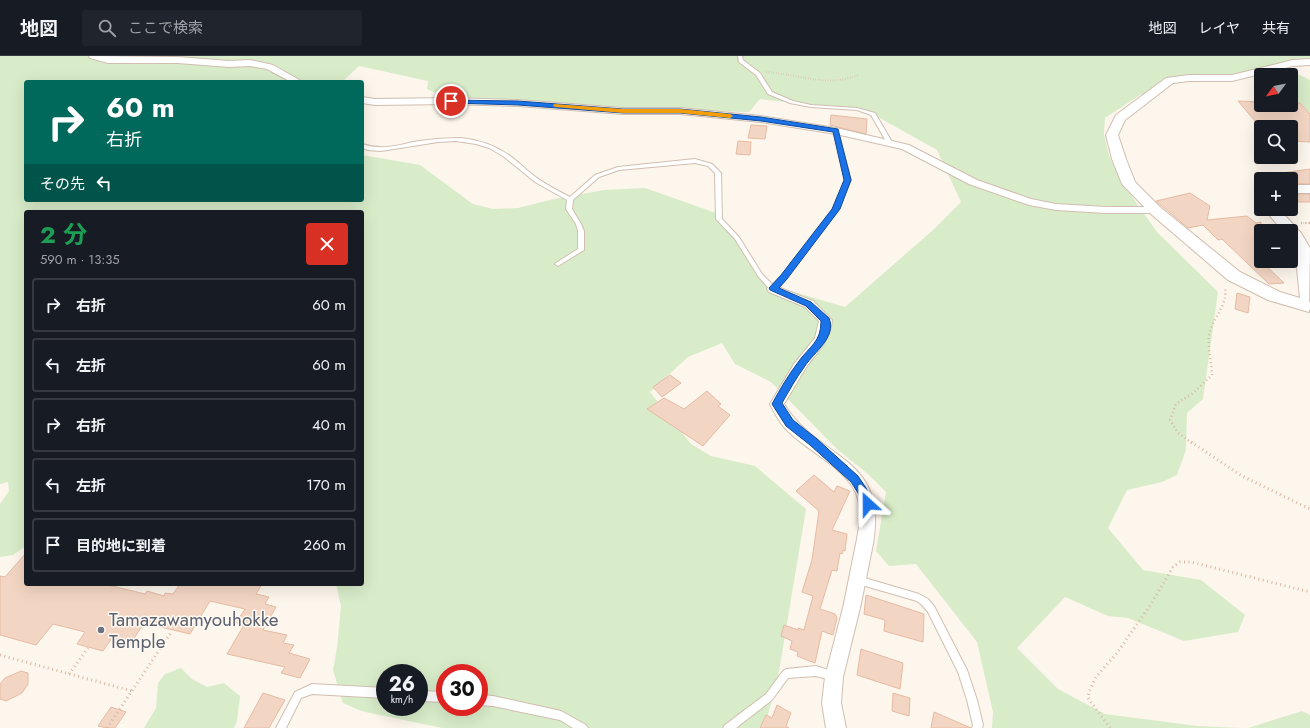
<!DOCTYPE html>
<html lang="ja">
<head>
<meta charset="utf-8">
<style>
	:root { --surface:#171b24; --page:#20242c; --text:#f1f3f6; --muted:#9ea1a6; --line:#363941 }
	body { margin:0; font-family:Jost,"Noto Sans JP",sans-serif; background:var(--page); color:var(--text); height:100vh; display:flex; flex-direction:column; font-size:15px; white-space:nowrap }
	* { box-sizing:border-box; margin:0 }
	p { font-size:13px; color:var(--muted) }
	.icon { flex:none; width:22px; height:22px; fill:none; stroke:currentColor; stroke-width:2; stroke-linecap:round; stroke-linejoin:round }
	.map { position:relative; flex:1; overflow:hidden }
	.panel { position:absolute; left:24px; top:154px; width:340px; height:376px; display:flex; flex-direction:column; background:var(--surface); border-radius:4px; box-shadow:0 4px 16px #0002 }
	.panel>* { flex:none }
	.banner { position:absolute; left:24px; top:24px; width:340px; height:122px; border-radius:4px; box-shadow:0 4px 16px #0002; background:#00695c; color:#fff; overflow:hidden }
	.needle { width:26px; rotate:238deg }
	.tools { position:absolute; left:1254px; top:12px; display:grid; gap:8px }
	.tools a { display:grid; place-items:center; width:44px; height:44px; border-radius:4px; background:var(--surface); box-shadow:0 4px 16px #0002; font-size:20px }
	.speed { position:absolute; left:376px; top:608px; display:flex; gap:8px; font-size:20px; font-weight:700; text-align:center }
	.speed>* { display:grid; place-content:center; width:52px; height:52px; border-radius:50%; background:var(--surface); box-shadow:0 4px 16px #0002; line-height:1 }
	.speed small { font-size:10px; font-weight:400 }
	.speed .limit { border:6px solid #d22; background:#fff; color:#111 }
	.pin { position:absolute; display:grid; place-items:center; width:34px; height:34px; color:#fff; margin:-17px; border:2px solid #fff; border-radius:50%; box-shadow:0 1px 4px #0007 }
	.me { position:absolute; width:44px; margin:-22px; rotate:336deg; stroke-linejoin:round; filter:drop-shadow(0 0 3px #0008) }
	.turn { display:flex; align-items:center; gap:14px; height:84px; padding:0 16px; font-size:18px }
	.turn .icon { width:52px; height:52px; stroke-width:2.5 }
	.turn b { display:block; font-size:28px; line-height:34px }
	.then { display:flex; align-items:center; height:38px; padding:0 16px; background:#0003; gap:8px; font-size:15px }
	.round { display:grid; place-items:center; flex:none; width:42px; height:42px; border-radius:4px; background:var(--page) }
	.overview { display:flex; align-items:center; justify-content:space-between; height:68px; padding:0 16px }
	h1 { font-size:24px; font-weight:700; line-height:30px; color:#1e9e55 }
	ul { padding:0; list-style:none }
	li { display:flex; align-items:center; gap:12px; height:54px; margin:0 8px 6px; padding:0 8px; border:2px solid var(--line); border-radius:4px }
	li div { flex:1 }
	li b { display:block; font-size:15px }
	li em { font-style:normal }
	header { display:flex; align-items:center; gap:24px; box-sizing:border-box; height:56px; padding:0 20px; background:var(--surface); border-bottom:1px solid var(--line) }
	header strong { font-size:19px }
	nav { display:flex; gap:22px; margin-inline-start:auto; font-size:14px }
	.search { width:280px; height:36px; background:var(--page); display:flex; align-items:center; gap:10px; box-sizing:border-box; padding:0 14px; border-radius:4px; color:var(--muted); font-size:15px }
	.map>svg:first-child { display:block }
	.green { fill:#d8ecc9; fill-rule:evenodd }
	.building { fill:#f3d5c3; stroke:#e6bba3 }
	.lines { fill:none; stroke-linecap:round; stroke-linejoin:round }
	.service-casing { stroke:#d1beb0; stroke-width:2 }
	.minor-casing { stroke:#d1beb0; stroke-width:2 }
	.tertiary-casing { stroke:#d1beb0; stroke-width:2 }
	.path-far2 { stroke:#d9b8a5; stroke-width:2; stroke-dasharray:0.5 2; stroke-linecap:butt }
	.path-far1 { stroke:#d9b8a5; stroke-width:2.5; stroke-dasharray:1 3; stroke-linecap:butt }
	.path { stroke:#d9b8a5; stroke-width:3; stroke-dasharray:1 3.5; stroke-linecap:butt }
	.service { fill:#fff; fill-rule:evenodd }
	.minor { fill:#fff; fill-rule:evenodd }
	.tertiary { fill:#fff; fill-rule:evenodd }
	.route { fill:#1a73e8; stroke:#114b97 }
	.slow { fill:#f59e0b }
	.worship-dot { fill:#6b7280; stroke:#fffaf3; stroke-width:1.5 }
	.labels { text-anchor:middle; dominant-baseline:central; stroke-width:3; stroke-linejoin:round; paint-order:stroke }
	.near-worship-label { font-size:19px; fill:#5b616d; stroke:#fffaf3; text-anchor:start }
</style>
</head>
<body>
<header>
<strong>地図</strong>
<div class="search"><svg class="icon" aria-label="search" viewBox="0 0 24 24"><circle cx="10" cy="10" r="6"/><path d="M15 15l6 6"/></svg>ここで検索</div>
<nav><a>地図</a><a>レイヤ</a><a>共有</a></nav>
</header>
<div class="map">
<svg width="1310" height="672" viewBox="0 0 1310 672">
	<rect width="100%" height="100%" fill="#fdf6ec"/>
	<path class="green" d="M0 0H1310V2L1256 12 1235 20 1177 27 1140 39 1105 62 1104 78 1109 100 1126 132 1157 176 1218 236 1203 343 1187 357 1186 394 1177 419 1162 426 1127 434 1108 472 1143 514 1201 524 1245 559 1238 576 1184 585 1128 562 1108 560 1065 541 1017 592 1058 633 1105 658 1197 670 1242 672H992L993 656 977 586 916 508 889 510 876 495 886 436 868 418 838 394 771 326 735 308 722 287 688 301 650 336 691 388 711 400 755 410 806 453 777 627 764 672H442L361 655 343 647 333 614 337 592 341 550 336 528H362V156H26V490L13 499 0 501V448L9 435 8 426 0 428ZM359 10 428 25 427 33C457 49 508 47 541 49 611 52 680 55 749 56L760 43 869 56 937 94 961 146 933 174 845 251 770 229 719 158 645 132 604 134 554 143 518 152 493 153 473 148 420 109 362 99V144H26V26H342ZM385 617H419V651H385ZM445 617H479V651H445Z
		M1291 15 1310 24V57L1300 47 1291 46V19H1272Z
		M181 612 192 623 207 631 224 627 240 640 237 665 234 672H144L156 652 158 627 165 618Z
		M1302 655 1310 659V672H1248Z"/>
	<path class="building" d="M1238 45 1261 46V49H1291V47H1300L1310 58V86L1291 85V71H1260Z
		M831 59 867 63 866 78 830 69Z
		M751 69 767 70 765 83 748 82Z
		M738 85 751 86 750 99 736 98Z
		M1310 113V128H1291V123H1280L1275 118Z
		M1190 137 1210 150 1207 164 1247 160 1256 167 1261 166V205L1284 227 1269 228 1222 183 1218 184 1203 169 1188 172 1156 145Z
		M1291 138H1310V146H1291Z
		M1237 237 1250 241 1248 257 1235 253Z
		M670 319 681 327 662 341 653 331Z
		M707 335 721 348 718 350 730 359 703 390 647 353 664 342 684 353Z
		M814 419 834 436 837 430 850 435 832 474 847 478 845 495 843 494 842 498 840 497 837 515 832 514 820 553 835 558 837 562 833 579 822 575 815 607 797 600 798 596 790 593 792 585 781 580 784 569 798 574V572L804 574 813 540 802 536 812 504 819 455 796 435Z
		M26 497V528H104L145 538 147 535 164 540 165 537 173 538 180 528H262L256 538 269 541 265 548 276 551 263 574 287 579 283 587 294 589 289 597 310 603 300 622 281 617 285 611 227 598 244 569 236 567 245 553 210 545 190 578 144 567 131 587 112 582 103 595 77 588 85 576 53 568 36 589 0 579V520L5 521Z
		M866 539 924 558 923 586 884 575 885 564 864 558Z
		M861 593 903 607 900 633 857 619Z
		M21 615 28 617V628L22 637 6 645 0 643V628L5 622Z
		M263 637 285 644 269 672H244Z
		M893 637 910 642 909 660 892 655Z
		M777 649 791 657 786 670 789 672H760L766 659 772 662Z
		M111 651 126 656 115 672H107L98 670Z
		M934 656 971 672H931Z"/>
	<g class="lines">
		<defs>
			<path id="service" d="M738 0H742L743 4 760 17 772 36 793 45 811 49 857 52 875 57 892 86 887 87 871 59 857 54 811 51 790 47 768 38 756 19 739 6Z
				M834 74 838 75 851 124 838 154 786 222 775 235H771L758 220 735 183 716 163 715 117 708 110 695 107 619 114 599 121 573 144 572 153 581 168 584 175V194L558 210 555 208 556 207 578 193V175L576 168 566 153 567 144 535 126 503 100 489 92 476 88 456 85 438 86 381 95 368 94 362 92V88C384 95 397 89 419 85 433 83 447 82 461 82 481 84 499 91 514 103 521 108 526 114 533 119 544 128 557 134 570 141L595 119 618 111 695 103 712 108 721 117 722 163 739 181 762 218 773 229 782 220 833 153 845 124 834 75Z
				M858 520 919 538 928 543 934 550 967 614 977 644 983 669 982 672H972L973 669 967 644 958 616 928 556 922 549 917 545 855 527 854 524 855 521Z
				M816 610 838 617 840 620 838 623 835 625 816 620 788 622 772 644 736 672H723L725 669 766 638 783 615 786 613Z
				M312 628 385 632V642L312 638 301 642 286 672H276L295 636Z
				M419 635 445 636V646L419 645Z
				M479 639 493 640 561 655 586 669 588 672H573L560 664 493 650 479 649Z"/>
			<path id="minor" d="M89 0 178 1 229 5 250 4 273 9 303 26H291L267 13 250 10 229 11 178 7H108L90 2Z
				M362 41 375 43 451 42 518 44 623 52H680L761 60 836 72 909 89 977 124 1031 143 1056 148 1106 151H1154L1158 152 1160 154 1158 156 1154 157H1106L1056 154 1029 149 969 128 902 93 836 78 761 66 680 58H623L518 50 451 48 375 49 362 47Z
				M773 229 813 245 832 264C830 284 819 294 807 310 799 322 792 335 784 348 820 406 888 398 873 488L860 552 843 621 841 647 846 672H826L822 647 825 621 843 552 856 488C859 472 863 453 856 437 843 409 804 394 784 371 779 365 774 356 770 348L794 308 815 282 819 265 805 251 769 236 767 233 769 230Z
				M1310 246V254L1305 253 1303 250 1305 247Z"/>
			<path id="tertiary" d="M1310 3V9L1293 10 1232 25H1189L1173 27 1125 64 1118 79 1126 103 1135 126 1161 152 1240 216 1280 236 1300 242 1295 193 1291 185V175H1283L1264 153H1279L1301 177 1310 192 1309 256 1268 244 1228 224 1151 158 1122 128 1112 103 1106 79 1116 59 1166 22 1189 19H1232L1293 4Z
				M1291 129H1310V137H1291Z"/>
		</defs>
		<use href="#service" class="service-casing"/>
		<use href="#minor" class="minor-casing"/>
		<use href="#tertiary" class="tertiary-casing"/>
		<path class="path-far2" d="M766 16C800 18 825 32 859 19
			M1301 167H1310"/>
		<path class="path-far1" d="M1301 167H1310
			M1192 387 1178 377 1170 364 1176 348 1193 337 1212 319C1212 307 1206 286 1210 275 1215 259 1228 249 1225 231"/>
		<path class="path" d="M1191 386 1242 420 1310 453
			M0 599 132 635
			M69 618 88 592
			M107 672 172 575
			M1110 672 1088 642 1089 636 1096 621 1117 597 1151 548 1173 511 1180 506H1191L1310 536"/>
		<use href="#service" class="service"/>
		<use href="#minor" class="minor"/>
		<use href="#tertiary" class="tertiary"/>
	</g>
	<path class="route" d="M448 44 518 45 623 53H680L761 61 838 73 851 124 840 153 787 223 779 232 811 246 829 262C837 281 814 296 805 310 796 322 789 335 782 347L793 364 817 383 858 420 866 432 873 448 871 452 868 453 864 452 858 437 851 426 810 389 786 370 772 348C780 333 789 318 799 305 810 290 821 286 821 265L806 250 770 234 769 232 781 219 832 153 844 124 833 76 761 65 680 57H623L518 49 451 47 448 45Z"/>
	<path class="slow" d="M554 48 623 53H680L730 58 733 60 730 62 680 57H623L556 51 553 50Z"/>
	<circle class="worship-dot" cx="101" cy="574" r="4"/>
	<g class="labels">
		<g class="near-worship-label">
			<text x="109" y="563">Tamazawamyouhokke<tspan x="109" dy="22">Temple</tspan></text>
		</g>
	</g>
</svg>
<div class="tools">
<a><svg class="needle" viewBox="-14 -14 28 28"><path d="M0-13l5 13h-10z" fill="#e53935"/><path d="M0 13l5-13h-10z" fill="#9ea1a6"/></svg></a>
<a><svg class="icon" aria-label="search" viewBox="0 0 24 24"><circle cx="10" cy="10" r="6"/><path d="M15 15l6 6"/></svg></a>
<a>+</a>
<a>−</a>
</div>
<div class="speed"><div>26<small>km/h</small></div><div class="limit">30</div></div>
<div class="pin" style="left:451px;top:45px;background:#d93025"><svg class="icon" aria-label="arrive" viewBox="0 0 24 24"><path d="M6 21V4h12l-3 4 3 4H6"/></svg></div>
<svg class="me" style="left:868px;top:448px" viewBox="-20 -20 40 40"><path d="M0-17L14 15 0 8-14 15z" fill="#1a73e8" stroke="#fff" stroke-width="4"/></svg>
<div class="banner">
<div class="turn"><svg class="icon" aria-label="right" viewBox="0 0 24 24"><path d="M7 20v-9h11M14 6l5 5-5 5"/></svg><div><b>60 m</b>右折</div></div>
<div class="then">その先<svg class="icon" aria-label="left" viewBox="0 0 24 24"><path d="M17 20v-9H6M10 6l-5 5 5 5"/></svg></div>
</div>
<section class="panel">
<div class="overview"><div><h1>2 分</h1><p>590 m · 13:35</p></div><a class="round" style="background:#d93025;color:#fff"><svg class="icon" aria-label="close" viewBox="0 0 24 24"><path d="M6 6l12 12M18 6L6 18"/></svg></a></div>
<ul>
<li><svg class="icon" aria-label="right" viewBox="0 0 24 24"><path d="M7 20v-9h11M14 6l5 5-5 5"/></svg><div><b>右折</b></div><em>60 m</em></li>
<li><svg class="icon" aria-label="left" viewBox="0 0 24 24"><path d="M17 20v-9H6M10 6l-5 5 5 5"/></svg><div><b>左折</b></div><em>60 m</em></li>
<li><svg class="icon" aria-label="right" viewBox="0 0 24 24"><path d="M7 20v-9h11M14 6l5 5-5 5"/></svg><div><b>右折</b></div><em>40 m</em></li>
<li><svg class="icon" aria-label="left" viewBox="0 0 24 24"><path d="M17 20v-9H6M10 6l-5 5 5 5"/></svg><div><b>左折</b></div><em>170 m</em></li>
<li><svg class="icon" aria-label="arrive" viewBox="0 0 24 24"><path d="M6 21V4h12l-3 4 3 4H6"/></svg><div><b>目的地に到着</b></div><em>260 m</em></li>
</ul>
</section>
</div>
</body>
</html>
